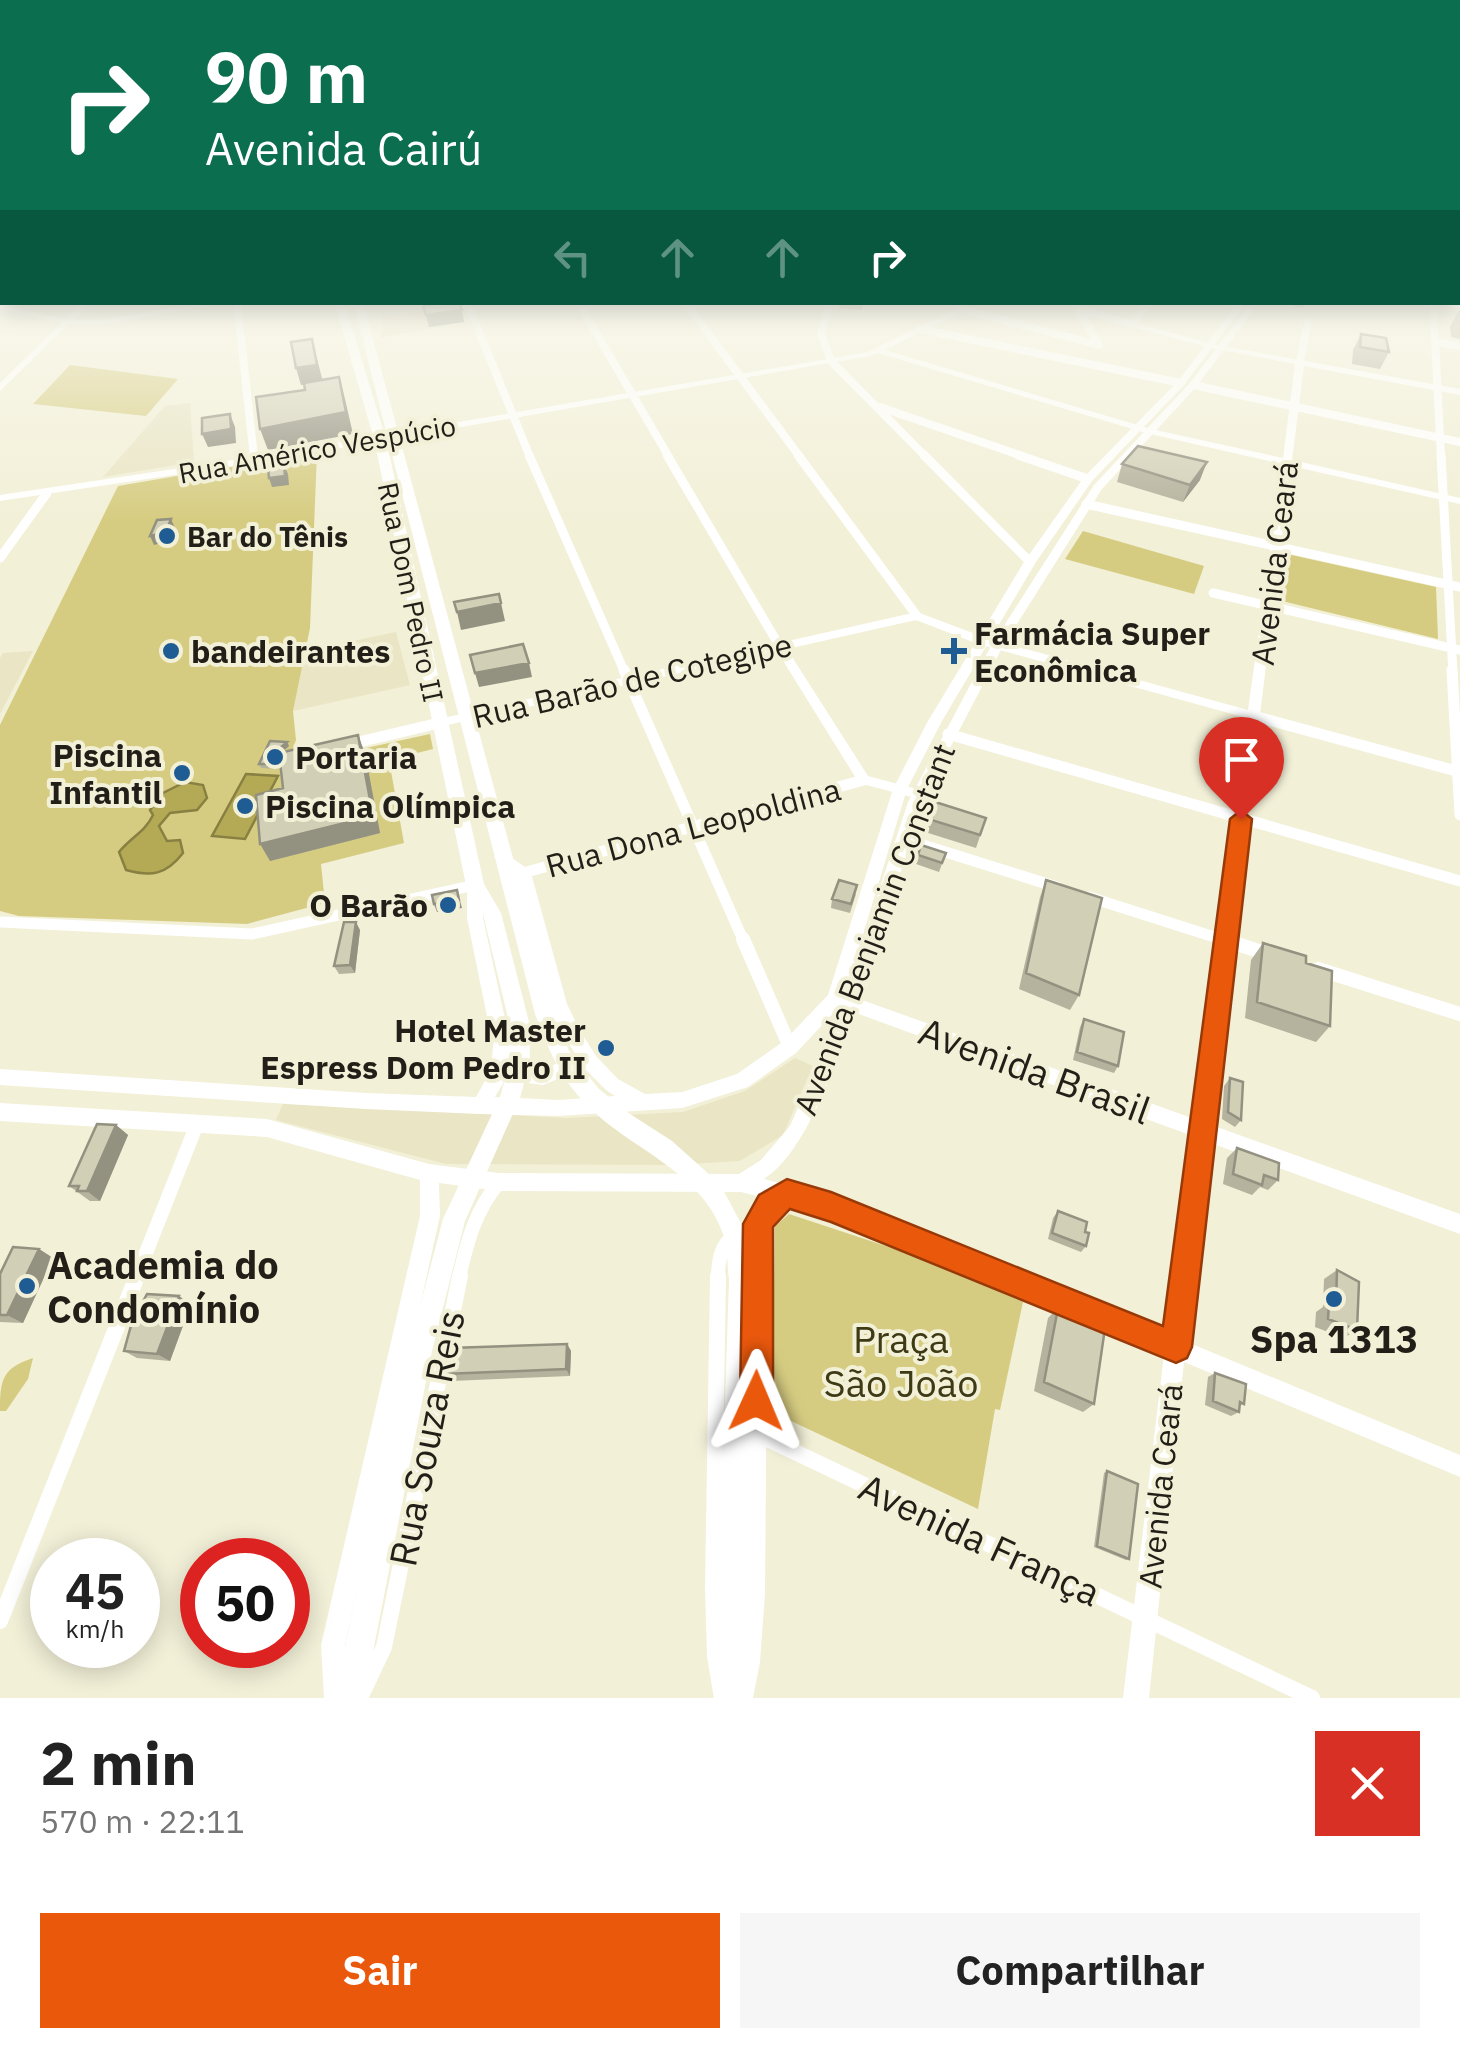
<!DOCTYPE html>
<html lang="pt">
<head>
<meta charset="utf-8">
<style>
	:root { --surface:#fff; --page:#f6f6f6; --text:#222; --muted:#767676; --accent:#ea580c }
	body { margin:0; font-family:"IBM Plex Sans",sans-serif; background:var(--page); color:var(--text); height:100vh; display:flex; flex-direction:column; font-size:38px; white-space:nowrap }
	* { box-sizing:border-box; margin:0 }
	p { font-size:32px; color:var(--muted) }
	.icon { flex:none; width:55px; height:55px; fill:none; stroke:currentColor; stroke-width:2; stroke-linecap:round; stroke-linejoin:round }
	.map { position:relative; height:1698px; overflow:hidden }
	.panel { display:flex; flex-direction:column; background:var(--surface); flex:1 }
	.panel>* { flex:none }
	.hud { position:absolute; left:0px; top:0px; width:1460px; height:305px; box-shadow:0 5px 25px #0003; background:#0b6e4f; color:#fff; overflow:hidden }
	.speed { position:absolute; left:30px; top:1538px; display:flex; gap:20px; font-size:50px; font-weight:700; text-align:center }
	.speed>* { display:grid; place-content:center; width:130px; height:130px; border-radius:50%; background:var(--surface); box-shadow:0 5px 25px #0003; line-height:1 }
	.speed small { font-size:25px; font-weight:400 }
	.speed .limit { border:15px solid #d22; background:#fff; color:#111 }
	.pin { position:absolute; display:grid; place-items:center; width:85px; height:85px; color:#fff; margin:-102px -42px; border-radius:50% 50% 50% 0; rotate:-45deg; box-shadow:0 0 10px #0007 }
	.pin .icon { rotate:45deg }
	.me { position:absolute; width:110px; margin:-55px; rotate:1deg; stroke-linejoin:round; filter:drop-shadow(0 0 8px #0008) }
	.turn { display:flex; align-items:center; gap:35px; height:210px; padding:0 40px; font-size:45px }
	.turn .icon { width:130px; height:130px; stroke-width:2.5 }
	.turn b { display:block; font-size:70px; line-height:85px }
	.lanes { display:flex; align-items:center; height:95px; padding:0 40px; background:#0003; justify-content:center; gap:50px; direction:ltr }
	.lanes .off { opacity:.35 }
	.round { display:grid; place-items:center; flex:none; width:105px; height:105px; border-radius:0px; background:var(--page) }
	.head { display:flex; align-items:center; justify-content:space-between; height:170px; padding:0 40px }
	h1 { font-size:60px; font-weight:800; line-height:75px }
	.cta { display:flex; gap:20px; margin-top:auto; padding:20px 40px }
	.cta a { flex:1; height:115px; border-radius:0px; background:var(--accent); color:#fff; font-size:40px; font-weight:800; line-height:115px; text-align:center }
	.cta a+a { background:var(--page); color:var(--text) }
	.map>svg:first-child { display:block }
	.built { fill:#e9e5c5 }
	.green { fill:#d6cc81 }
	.water { fill:#b4a954; stroke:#888042; stroke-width:2.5 }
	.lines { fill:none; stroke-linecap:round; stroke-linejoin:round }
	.minor-far4 { stroke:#fff; stroke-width:8 }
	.minor-far3 { stroke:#fff; stroke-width:9 }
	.minor-far2 { stroke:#fff; stroke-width:11 }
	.minor-far1 { stroke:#fff; stroke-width:14 }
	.minor { stroke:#fff; stroke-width:16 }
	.tertiary { fill:#fff; fill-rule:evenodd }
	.secondary { fill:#fff; fill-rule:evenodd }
	.primary { fill:#fff; fill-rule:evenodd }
	.wall { fill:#b5b29d }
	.shaded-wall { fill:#939180 }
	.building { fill:#d2cfb7; stroke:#939180; stroke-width:2.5 }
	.route { fill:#ea580c; stroke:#983908; stroke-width:2.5 }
	.poi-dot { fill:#1f5c93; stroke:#f2f0d7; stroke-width:4 }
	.labels { text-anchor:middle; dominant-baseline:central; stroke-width:8; stroke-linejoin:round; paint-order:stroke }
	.far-street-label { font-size:28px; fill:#211f17; stroke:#f2f0d7 }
	.far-poi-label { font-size:28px; font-weight:bold; fill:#211f17; stroke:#f2f0d7; text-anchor:start }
	.street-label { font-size:32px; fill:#211f17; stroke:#f2f0d7 }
	.poi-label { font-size:32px; font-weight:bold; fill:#211f17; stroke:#f2f0d7; text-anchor:start }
	.near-street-label { font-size:38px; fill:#211f17; stroke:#f2f0d7 }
	.near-poi-label { font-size:38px; font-weight:bold; fill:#211f17; stroke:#f2f0d7; text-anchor:start }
	.near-park-label { font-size:38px; fill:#3f3a16; stroke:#f2f0d7 }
</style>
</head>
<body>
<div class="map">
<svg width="1460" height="1698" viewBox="0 0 1460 1698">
	<rect width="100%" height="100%" fill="#f2f0d7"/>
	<path class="built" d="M457 305 464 322 380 338 384 327 381 316Z
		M190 403 194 462 103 477 165 406Z
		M396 632 410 685 293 711 305 651Z
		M33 651 0 714V658L3 653Z
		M795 1058 813 1066 783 1135 740 1161 671 1165 446 1164 276 1120 283 1104 567 1118 683 1112 745 1091Z"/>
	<path class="green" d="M70 365 178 379 146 416 33 404Z
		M317 452 310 628 293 711 296 740 289 759 311 760 430 734 433 749 389 760 404 843 321 864 325 903 247 924 19 916 0 911V725L118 486Z
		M1083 531 1204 566 1194 594 1065 559Z
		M1287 554 1436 587 1438 639 1282 601Z
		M789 1214 916 1256 1023 1302 1000 1410 995 1409 978 1509 772 1412 775 1226Z
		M33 1358 28 1379 6 1411H0C0 1380 2 1368 33 1358Z"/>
	<path class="water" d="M246 774 278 776 245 839 212 836Z
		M185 782 203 785 207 798 197 810 170 813 159 826 167 841 180 840 183 853C166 875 151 877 126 870L119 852C131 837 145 832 153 815L150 810 163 793Z"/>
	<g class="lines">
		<path class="minor-far4" d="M237 302 254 457
			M467 302 530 457
			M578 302 669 457
			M685 302 800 457
			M830 302 821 334 831 361 926 457
			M1433 302 1441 457
			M1448 302 1460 305
			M1076 306 1099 345
			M961 309 1099 345
			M1078 309 1132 324
			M920 329 1181 383
			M1435 342 1460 346
			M1300 361 1308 322
			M1193 385 1460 442
			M880 407 1025 457"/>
		<path class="minor-far3" d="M253 455 254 460
			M529 455 625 673
			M667 455 780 647
			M798 455 917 616
			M924 455 1030 562
			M1018 455 1088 479
			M1441 455 1453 673
			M1086 504 1460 587
			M0 558 47 493
			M1213 593 1460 650"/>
		<path class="minor-far2" d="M624 670 744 942
			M1452 670 1460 815
			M1254 716 1460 772
			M948 734 1460 881
			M346 745 439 723
			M904 839 1057 887
			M523 873 864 780
			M1089 897 1230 942
			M0 922 252 934 475 885"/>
		<path class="minor-far1" d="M743 939 790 1047
			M1222 939 1271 955
			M1318 969 1460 1014
			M136 1278 197 1124
			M459 1278C467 1242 475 1211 499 1182
			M718 1278C718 1245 727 1236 758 1224"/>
		<path class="minor" d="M718 1276 713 1588 715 1656 722 1698
			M755 1433 1312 1698
			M0 1621 137 1276
			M360 1698 384 1647 460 1276"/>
		<path class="tertiary" d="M82 302H91L74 320C126 321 176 302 229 302L102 325 69 324 0 391V383L61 323 0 309V305L65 319Z
			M955 302H963L964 311 885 350 1151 429 1283 458 1295 364 1211 348 1129 326V322L1145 302H1154L1137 323 1212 344 1460 389V395L1304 366 1292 460 1460 498V504L1291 466 1208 1130 1206 1136 1200 1138 1194 1136 1192 1130 1247 718 978 644 916 620 787 649 868 776 924 791 926 794 919 799 859 783 777 651 439 727 433 723 439 719 917 612 986 638 1248 710 1282 464 1146 433 878 353 870 356 254 463 0 501V495L254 457 868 352 957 308Z"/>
		<path class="secondary" d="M1238 302H1247L1184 385 1092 481 1036 562 942 721 907 789 845 994 908 802 991 646 1094 485 1190 383 1251 302H1260L1196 387 1102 489 1003 646 922 802 862 1000 1460 1214V1234L1208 1142 1187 1342 1460 1455V1477L1184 1362 1149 1698H1123L1164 1354 934 1258 789 1204 776 1213 768 1226 765 1594 760 1662 753 1698H727L736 1662 741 1594 748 1224 764 1198 741 1192 499 1191 439 1183 440 1216 345 1645 350 1698H324L321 1645 420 1216V1180L267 1137 0 1121V1103L267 1119 429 1164 499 1173 739 1174 761 1160 790 1126 842 1008 839 1007 796 1053 748 1087 682 1108 558 1116 480 1114 366 1109 0 1085V1069L366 1093 476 1097 491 1070 493 1046 467 918V885L470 881H480L483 885V918L511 1046 509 1065 543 1069 577 1056 566 1040 550 1004 516 876 494 857 497 853 502 851 528 869 531 873 567 1004 579 1029 596 1056 618 1079 645 1094 682 1092 737 1074 784 1041 828 995 893 789 928 721 1024 562 1084 477 1178 381ZM856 1013 1190 1135 1167 1334 934 1238 787 1185 764 1179C807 1152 836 1061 856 1013ZM584 1068 606 1090 615 1096 558 1100 495 1097 505 1080 543 1085Z"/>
		<path class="primary" d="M334 302H344L386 439 484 884 501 913 529 1022 530 1061 520 1098 465 1221 432 1351 364 1698H334L408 1351 443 1219 500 1097 510 1061 509 1022 483 914 466 885 374 439Z
			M353 302H363L555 1014 569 1051 598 1088 627 1112 672 1141 720 1184 745 1231 753 1280 745 1698H715L729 1280C727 1265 728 1248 723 1234 701 1169 626 1148 584 1102 559 1076 547 1046 535 1014Z"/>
	</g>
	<path class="wall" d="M840 302H863L862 310 839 308Z
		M1276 302H1305L1303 308Z
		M1459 310H1460V339L1451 337 1450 327Z
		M1361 334 1389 352 1380 369 1352 364 1353 350Z
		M1122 464 1200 480 1183 502 1117 482Z
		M287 742 289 746 282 753H365L380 833 270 861 283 788 280 760 278 769 261 768 259 764Z
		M932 801 986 818 976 848 925 832Z
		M946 853 939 872 916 864 918 855Z
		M1046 880 1079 995 1070 1010 1019 989 1040 897Z
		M856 894 850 913 831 908 832 899Z
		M360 930 355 973 339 974 334 966Z
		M1263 943 1330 1026 1316 1042 1245 1018 1251 960Z
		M1084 1019 1118 1066 1114 1073 1073 1060 1080 1027Z
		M1230 1078 1241 1120 1235 1127 1222 1119 1224 1086Z
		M116 1125 128 1135 100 1201H90L69 1186Z
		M1237 1148 1278 1180 1268 1190 1260 1187 1252 1195 1223 1184 1227 1158Z
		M1058 1211 1085 1232 1086 1246 1081 1252 1048 1239 1053 1218Z
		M39 1249 53 1258 23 1323 0 1322V1274Z
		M1337 1270 1357 1330 1344 1338 1315 1327 1316 1312 1323 1307 1324 1279Z
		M191 1304 170 1361 137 1358 124 1351Z
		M1058 1308 1094 1404 1083 1412 1034 1391 1048 1318Z
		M567 1344 571 1351 570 1376 451 1381 444 1374Z
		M1215 1373 1244 1404 1239 1406V1412L1231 1416 1205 1405 1208 1377Z
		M1107 1471 1129 1559 1126 1560 1094 1547 1104 1473Z"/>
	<path class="shaded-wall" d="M462 310 464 322 429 327 426 315Z
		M312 339 323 382 301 385 296 368Z
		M339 377 345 399 353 434 268 450 260 429Z
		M230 414 235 427 236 443 208 447 202 434Z
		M1207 462 1200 480 1183 502 1190 485Z
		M284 465 288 474 289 485 272 487 269 478Z
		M171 519 175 528 170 541 154 545 150 536Z
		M501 603 505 621 461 630 457 612Z
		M529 663 532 677 479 687 475 673Z
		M358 735 365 753 380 833 270 861 260 844Z
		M287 742 289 746 281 753 278 769 276 764 279 749Z
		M457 890 462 908 437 912 434 904Z
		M356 922 360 930 355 973 350 965Z
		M116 1125 128 1135 100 1201 87 1191Z
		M39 1249 53 1258 23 1323 7 1315Z
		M179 1296 191 1304 170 1361 157 1354Z
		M567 1344 571 1351 570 1376 566 1369Z"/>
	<path class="building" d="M448 302H459L462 310 426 315 423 306Z
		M1361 334 1386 338 1389 352 1360 347Z
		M312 339 317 365 296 368 291 342Z
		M339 377 346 412 260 429 256 397 305 390 304 383Z
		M230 414 231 429 202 434V418Z
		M1138 446 1207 462 1190 485 1122 464Z
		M284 465 285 476 269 478 268 467Z
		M171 519 166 532 150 536 157 520Z
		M499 594 501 603 457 612 454 602Z
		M523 644 529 663 475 673 470 655Z
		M358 735 373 816 260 844 256 795 283 788 279 753Z
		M270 741 287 742 279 749 276 764H259Z
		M932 801 986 818 980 835 928 819Z
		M921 845 946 853 942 863 918 855Z
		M839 880 857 885 851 904 832 899Z
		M1046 880 1102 898 1079 995 1026 973Z
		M457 890 459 900 434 904 432 895Z
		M344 922H356L350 965 334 966Z
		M1263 943 1306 956V963L1332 971 1330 1026 1257 1002Z
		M1084 1019 1124 1032 1118 1066 1077 1052Z
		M1230 1078 1243 1082 1241 1120 1228 1112Z
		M97 1124 116 1125 87 1191H77L79 1186H69Z
		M1237 1148 1279 1163 1278 1180 1264 1175 1262 1185 1233 1174Z
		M1058 1211 1087 1222 1085 1232 1089 1233 1086 1246 1052 1233Z
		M13 1247 39 1249 7 1315H0V1274Z
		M1337 1270 1359 1282 1357 1330 1328 1319 1329 1304 1336 1307Z
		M147 1294 179 1296 157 1354 124 1351 132 1322Z
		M1058 1308 1105 1328 1094 1404 1044 1382Z
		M567 1344 566 1369 444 1374 450 1348Z
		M1215 1373 1246 1384 1244 1404 1240 1402 1239 1412 1213 1401Z
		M1107 1471 1138 1484 1129 1559 1097 1546Z"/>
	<linearGradient id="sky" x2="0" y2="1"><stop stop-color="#93b0ad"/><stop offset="0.55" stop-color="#f9f8ed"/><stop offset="1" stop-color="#f9f8ed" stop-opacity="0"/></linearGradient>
	<rect width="1460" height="521" fill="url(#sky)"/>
	<path class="route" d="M1241 810 1252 819 1192 1347 1187 1358 1176 1363 831 1222 790 1209 773 1227V1401L768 1412 756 1417 745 1412 740 1401 743 1224 759 1195 787 1179 831 1192 1163 1326 1230 819Z"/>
	<g class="poi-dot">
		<circle cx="167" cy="536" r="10"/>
		<circle cx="171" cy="651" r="10"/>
		<path d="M949 636h10v10h10v10h-10v10h-10v-10h-10v-10h10z"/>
		<circle cx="275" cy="757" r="10"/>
		<circle cx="182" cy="773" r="10"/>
		<circle cx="245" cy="806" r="10"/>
		<circle cx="448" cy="905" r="10"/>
		<circle cx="606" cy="1048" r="10"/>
		<circle cx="27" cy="1286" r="10"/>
		<circle cx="1334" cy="1299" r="10"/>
	</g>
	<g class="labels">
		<g class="far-street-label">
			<text transform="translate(317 449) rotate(-10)">Rua Américo Vespúcio</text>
			<text transform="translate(411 592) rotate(78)">Rua Dom Pedro II</text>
		</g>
		<g class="far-poi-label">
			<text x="187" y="536">Bar do Tênis</text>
		</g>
		<g class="street-label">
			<text transform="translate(1274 563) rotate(-83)">Avenida Ceará</text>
			<text transform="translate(632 680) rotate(-13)">Rua Barão de Cotegipe</text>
			<text transform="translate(693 827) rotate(-15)">Rua Dona Leopoldina</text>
			<text transform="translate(874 929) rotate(-69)">Avenida Benjamin Constant</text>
			<text transform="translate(1160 1486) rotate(-84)">Avenida Ceará</text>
		</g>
		<g class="poi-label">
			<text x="974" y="633">Farmácia Super<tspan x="974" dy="37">Econômica</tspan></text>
			<text x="191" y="651">bandeirantes</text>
			<text x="162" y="755" text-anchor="end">Piscina<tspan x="162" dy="37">Infantil</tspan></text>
			<text x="295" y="757">Portaria</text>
			<text x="265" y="806">Piscina Olímpica</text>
			<text x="428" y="905" text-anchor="end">O Barão</text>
			<text x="586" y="1030" text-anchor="end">Hotel Master<tspan x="586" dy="37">Espress Dom Pedro II</tspan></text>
		</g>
		<g class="near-street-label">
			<text transform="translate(1035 1070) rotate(20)">Avenida Brasil</text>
			<text transform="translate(426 1438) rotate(-79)">Rua Souza Reis</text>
			<text transform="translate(980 1539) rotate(25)">Avenida França</text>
		</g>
		<g class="near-poi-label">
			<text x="47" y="1264">Academia do<tspan x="47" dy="44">Condomínio</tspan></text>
			<text x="1334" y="1338" text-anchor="middle">Spa 1313</text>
		</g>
		<g class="near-park-label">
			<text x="901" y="1338">Praça<tspan x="901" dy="44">São João</tspan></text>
		</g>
	</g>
</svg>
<div class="speed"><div>45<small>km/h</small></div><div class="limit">50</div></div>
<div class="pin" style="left:1241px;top:819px;background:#d93025"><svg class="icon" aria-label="arrive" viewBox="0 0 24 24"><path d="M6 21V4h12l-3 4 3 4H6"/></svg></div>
<svg class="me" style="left:756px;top:1401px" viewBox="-20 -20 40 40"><path d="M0-17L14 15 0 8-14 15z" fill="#ea580c" stroke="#fff" stroke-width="4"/></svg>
<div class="hud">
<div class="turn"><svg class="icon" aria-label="right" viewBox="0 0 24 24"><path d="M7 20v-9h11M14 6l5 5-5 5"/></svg><div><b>90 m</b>Avenida Cairú</div></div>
<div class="lanes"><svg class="icon off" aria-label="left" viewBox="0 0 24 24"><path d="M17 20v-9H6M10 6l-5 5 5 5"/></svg><svg class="icon off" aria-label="ahead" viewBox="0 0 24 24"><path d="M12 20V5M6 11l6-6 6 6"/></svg><svg class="icon off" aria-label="ahead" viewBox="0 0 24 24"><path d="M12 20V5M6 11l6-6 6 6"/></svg><svg class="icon" aria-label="right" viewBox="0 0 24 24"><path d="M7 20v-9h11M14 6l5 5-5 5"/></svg></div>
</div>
</div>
<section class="panel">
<div class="head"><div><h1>2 min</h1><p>570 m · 22:11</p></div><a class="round" style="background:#d93025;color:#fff"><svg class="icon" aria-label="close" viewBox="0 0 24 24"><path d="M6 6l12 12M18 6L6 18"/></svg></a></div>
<div class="cta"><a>Sair</a><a>Compartilhar</a></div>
</section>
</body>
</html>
